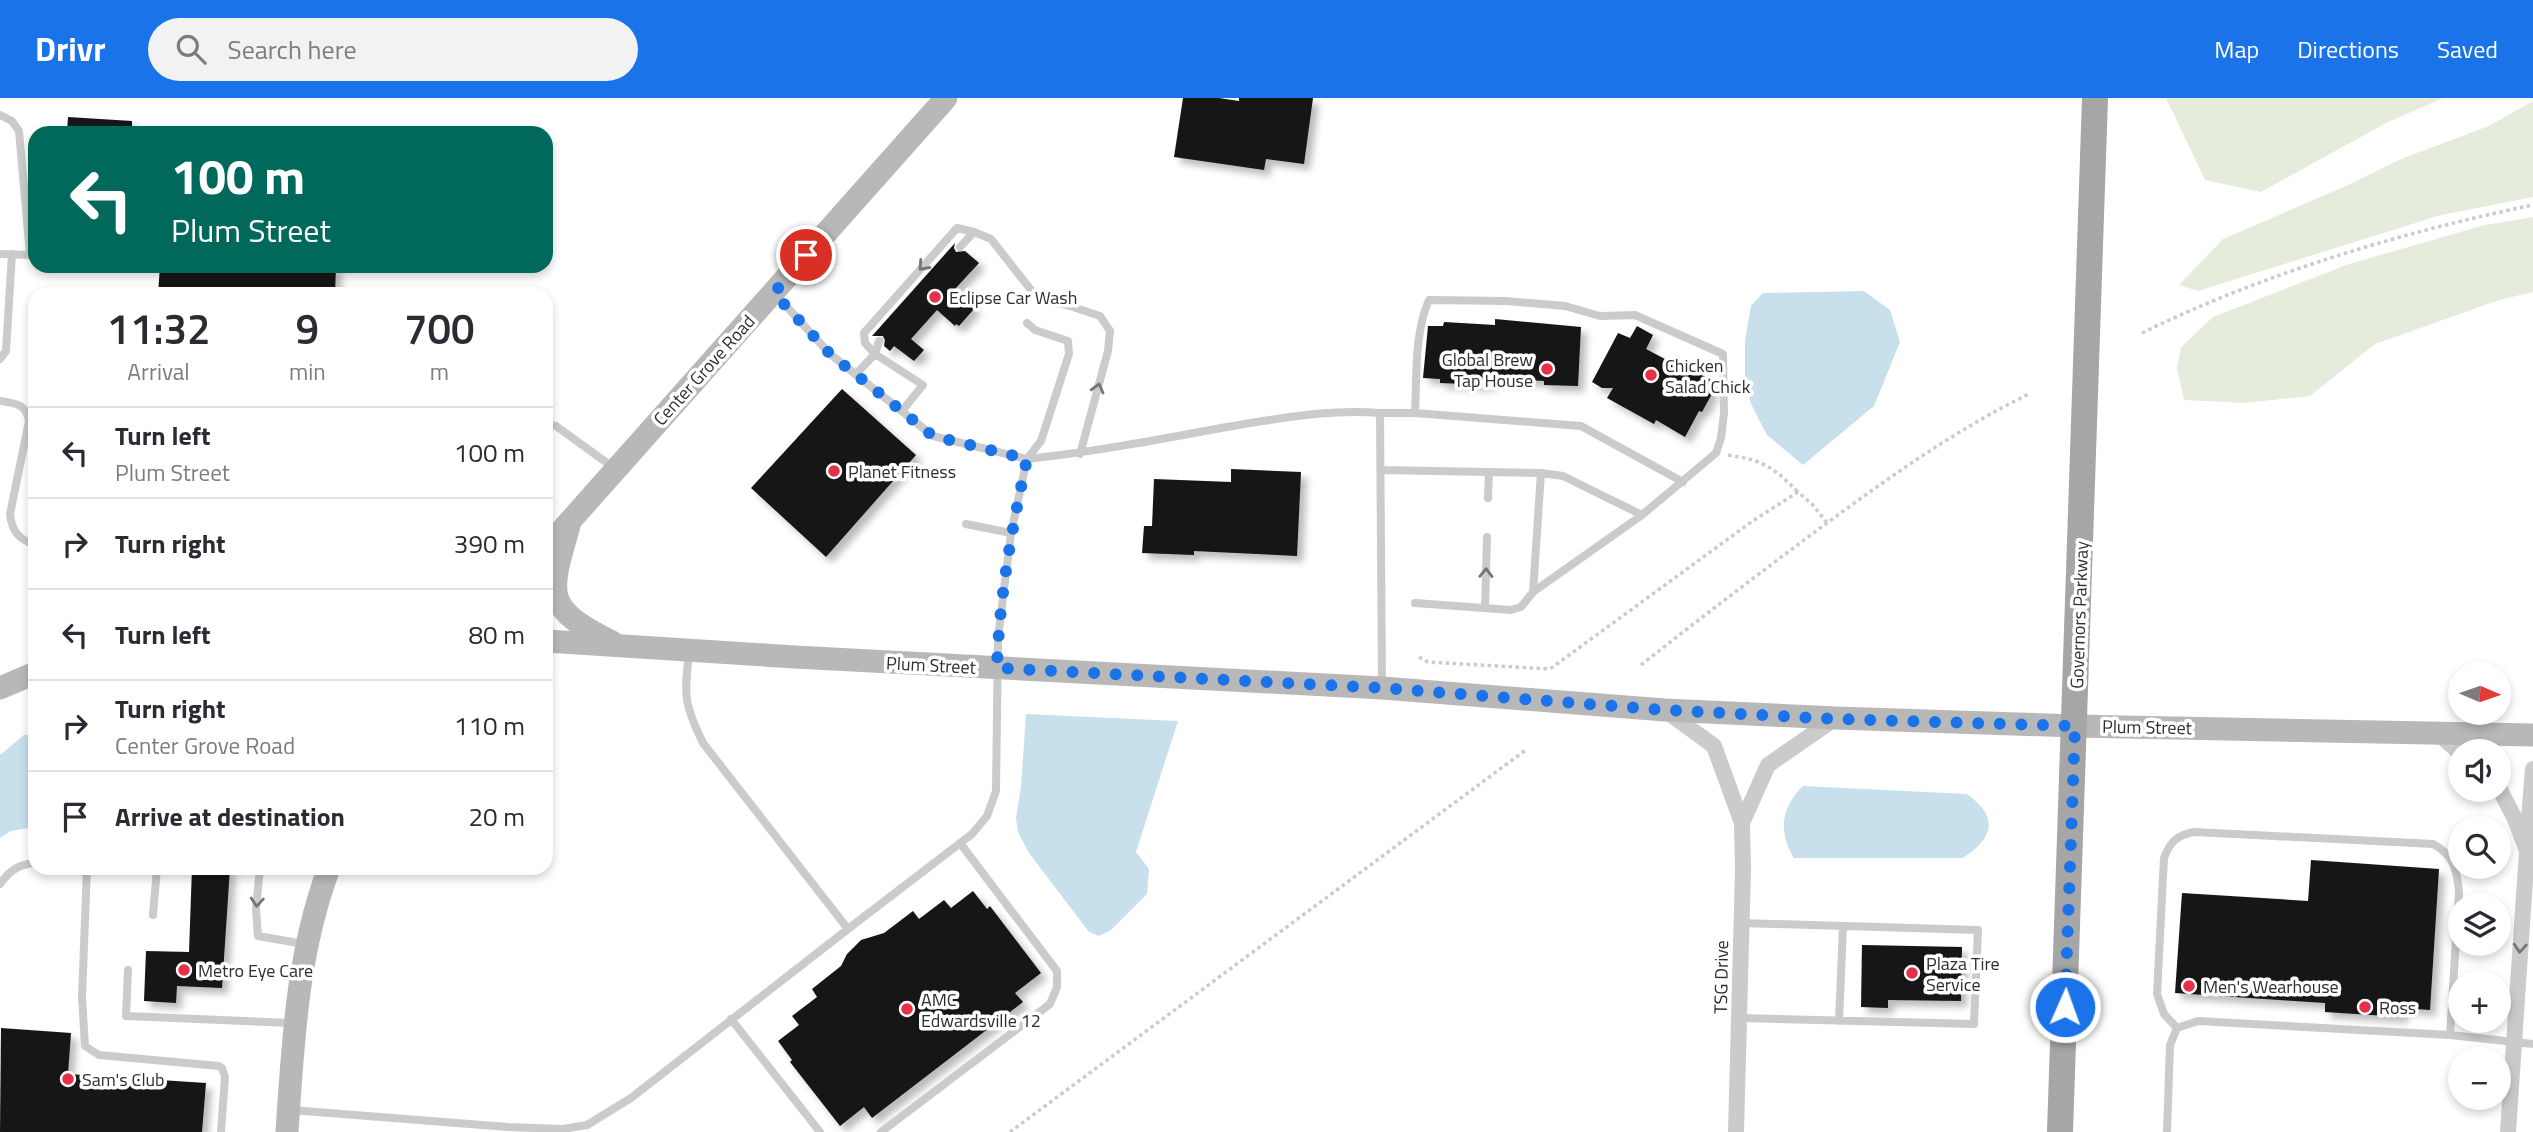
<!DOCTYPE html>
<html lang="en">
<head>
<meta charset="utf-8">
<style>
	:root { --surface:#fff; --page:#f2f2f3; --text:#2b2b33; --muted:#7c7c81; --line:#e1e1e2; --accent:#1a73e8 }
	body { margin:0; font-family:"Titillium Web",sans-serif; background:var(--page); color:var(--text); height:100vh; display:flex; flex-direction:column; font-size:26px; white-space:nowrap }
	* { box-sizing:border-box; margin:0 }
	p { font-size:23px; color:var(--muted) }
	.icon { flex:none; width:38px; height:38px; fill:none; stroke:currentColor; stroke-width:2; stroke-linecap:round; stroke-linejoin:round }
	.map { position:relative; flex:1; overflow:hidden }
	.drawer { position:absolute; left:28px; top:189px; width:525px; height:588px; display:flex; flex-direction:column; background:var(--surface); border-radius:21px; box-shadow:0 4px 10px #0003 }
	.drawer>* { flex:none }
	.banner { position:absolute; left:28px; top:28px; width:525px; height:147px; border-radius:21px; box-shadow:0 4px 10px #0003; background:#00695c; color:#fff; overflow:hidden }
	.needle { width:46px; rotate:92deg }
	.fabs { position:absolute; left:2448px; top:564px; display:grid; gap:14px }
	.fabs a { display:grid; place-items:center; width:63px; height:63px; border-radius:50%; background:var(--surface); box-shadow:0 4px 10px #0003; font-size:35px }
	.pin { position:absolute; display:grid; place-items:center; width:60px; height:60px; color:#fff; margin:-30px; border:4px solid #fff; border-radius:50%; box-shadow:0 2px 7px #0007 }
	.me { position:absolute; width:77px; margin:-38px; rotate:2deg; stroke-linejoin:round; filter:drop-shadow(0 0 5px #0008) }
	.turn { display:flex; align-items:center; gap:24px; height:147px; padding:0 28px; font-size:32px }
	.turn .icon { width:91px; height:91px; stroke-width:2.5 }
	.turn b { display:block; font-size:49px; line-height:60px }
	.eta { display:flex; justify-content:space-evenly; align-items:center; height:119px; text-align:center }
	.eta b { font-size:42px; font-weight:600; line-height:49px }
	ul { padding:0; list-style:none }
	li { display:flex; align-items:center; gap:21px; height:91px; padding:0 28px; border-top:2px solid var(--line) }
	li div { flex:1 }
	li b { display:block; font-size:26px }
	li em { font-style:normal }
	header { display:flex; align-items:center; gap:42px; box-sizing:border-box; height:98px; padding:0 35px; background:var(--accent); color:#fff }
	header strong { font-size:33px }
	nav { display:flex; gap:38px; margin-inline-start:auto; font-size:24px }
	.search { width:490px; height:63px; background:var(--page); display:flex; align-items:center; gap:18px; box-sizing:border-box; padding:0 24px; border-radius:38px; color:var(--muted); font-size:26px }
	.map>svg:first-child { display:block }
	.green { fill:#e5ecdc }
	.water { fill:#c8e0ec }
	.building { fill:#151515; filter:url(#shadow) }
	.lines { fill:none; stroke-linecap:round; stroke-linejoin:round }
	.path { stroke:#cbcbcb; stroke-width:3.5; stroke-dasharray:3.5 3.5; stroke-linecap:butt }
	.lane { stroke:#cbcbcb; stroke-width:8 }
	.street { stroke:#cbcbcb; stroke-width:16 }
	.secondary { stroke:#b8b8b8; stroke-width:23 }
	.primary { stroke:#a6a6a6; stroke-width:26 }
	.oneway { stroke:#757575 }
	.route { stroke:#1a73e8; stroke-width:12; stroke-dasharray:0 21.6 }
	.poi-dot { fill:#e63047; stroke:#fff; stroke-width:2.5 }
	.labels { text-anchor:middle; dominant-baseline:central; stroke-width:7; stroke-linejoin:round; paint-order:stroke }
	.poi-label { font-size:18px; fill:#2e2e2e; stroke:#fff; text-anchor:start }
	.street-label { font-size:18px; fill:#2e2e2e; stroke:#fff }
</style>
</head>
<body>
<header>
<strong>Drivr</strong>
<div class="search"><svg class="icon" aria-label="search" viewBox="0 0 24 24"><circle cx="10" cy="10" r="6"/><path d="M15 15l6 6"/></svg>Search here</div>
<nav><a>Map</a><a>Directions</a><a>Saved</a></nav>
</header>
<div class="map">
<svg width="2533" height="1034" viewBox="0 0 2533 1034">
	<defs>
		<filter id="shadow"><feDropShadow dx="6" dy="6" stdDeviation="3.5" flood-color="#0004"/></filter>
	</defs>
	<rect width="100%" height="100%" fill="#fff"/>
	<path class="green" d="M2166 0H2443L2386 25 2261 94 2205 82Z
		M2533 3V99L2441 117 2198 193 2179 187 2223 141 2346 88 2401 61 2489 28Z
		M2533 119V194L2499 202 2375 246 2310 298 2245 305 2184 302 2177 270 2181 249 2213 219 2349 166 2485 127Z"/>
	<path class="water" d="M1864 193 1890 212 1900 244 1874 308 1803 367 1767 337 1751 306 1745 280V242L1751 208 1763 195Z
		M1026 616 1178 623 1136 754 1149 771 1147 796 1111 832 1099 838 1089 834 1029 755 1018 734 1016 720 1021 689Z
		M24 637H35V729L11 733 0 740V657Z
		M1803 688 1967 696C1999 719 1994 740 1963 760H1794C1778 734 1781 709 1803 688Z"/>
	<path class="building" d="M1183 0H1219L1239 3V0H1313L1304 66 1266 61 1264 72 1174 59Z
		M68 19 132 23V35H67Z
		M955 145 954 150 956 154 965 153 979 165 955 191 973 207 974 211 959 228 956 226 955 228 937 212 911 241 924 252 914 263 894 248 890 253 884 248 885 242 883 238H872Z
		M160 168H336L335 196H158Z
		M1495 221 1581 229 1578 288 1544 287V283L1491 280 1490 287 1440 285V281L1423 280 1428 228H1443L1444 224 1495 227Z
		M1637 228 1653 237 1646 251 1680 269 1682 267 1685 268 1715 284 1710 293 1713 294 1702 314 1699 313 1685 339 1656 322 1654 326 1607 300 1613 290H1602L1592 284 1618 235 1630 240Z
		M842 291 916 357 826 459 751 390Z
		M1231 371 1301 374 1297 458 1194 453V457L1142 455 1144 428H1152L1154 381 1231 384Z
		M2311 762 2439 771 2430 912 2403 910 2402 919 2325 914V905L2175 895 2182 795 2308 803Z
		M192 770H230L222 890 177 888 176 905 144 903 146 853 189 854Z
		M973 793 987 811 990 808 1041 875 1015 895 1023 904 872 1020 864 1009 840 1028 790 964 792 962 778 943 799 927 792 918 817 899 812 891 841 868 847 856 861 842 884 835 913 813 919 821 944 802 951 810Z
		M1862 847 1962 849 1961 903 1888 902V910L1861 909Z
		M1 930 71 935 68 976 206 985 202 1034H0Z"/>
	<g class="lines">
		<path class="path" d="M2142 235C2262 176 2402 134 2533 107
			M1728 357C1763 362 1773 369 1798 394
			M1419 559 1428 564 1550 571 1754 422 1798 394 1813 407 1827 425
			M1641 567C1703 518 1765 471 1827 425 1891 378 1957 331 2029 296
			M1010 1034 1527 651"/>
		<path class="lane" d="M0 17 12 23 19 33 30 157
			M960 149 974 134 991 141 1031 192 1047 204 1067 207 1100 218 1110 233 1108 253 1080 356
			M0 156 32 157
			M776 197 830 256 933 338 1027 361 1041 343 1069 256 1068 243 1035 232 1027 225
			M879 243 875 256 923 287 902 313
			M0 261 6 253 12 156
			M856 276 875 256 865 245 864 235 957 130 974 134
			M0 303C15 305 26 306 29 323L10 416C12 433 18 441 35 447
			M1380 315H1415L1581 328 1683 384
			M1415 315C1417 278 1414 236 1429 202L1506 203 1565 208 1600 218 1635 217 1723 256 1724 315 1721 340 1716 355 1642 417 1533 494 1541 375
			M546 327 556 328 614 370
			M1382 372 1541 375 1563 378 1642 417
			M1488 400 1489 374
			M966 426 1011 435
			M1415 505 1511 512 1521 509 1533 494
			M1485 510 1487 439
			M689 555C684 598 684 606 703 645L848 831 972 736 987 718 996 693 998 540 1011 435 1027 361C1092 354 1157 342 1221 330 1275 321 1326 311 1380 315L1382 587
			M87 770 82 899 85 948 99 957 219 968 222 970 225 979 221 1034
			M260 770 256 811 258 838 304 846
			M0 786C9 773 19 766 35 765
			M153 817 157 770
			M128 872 126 918 292 925
			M1739 920 1974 926 1978 832 1742 825
			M731 921 820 1034
			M1839 923 1843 829
			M2450 937 2198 923 2177 930 2164 916 2157 896 2164 760C2170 744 2177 737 2194 734L2433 746C2454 757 2457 772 2459 794L2450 937 2533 946
			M291 1012 508 1029 563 1031 587 1027 631 1000 848 831
			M881 1034 1050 906 1057 889V873L960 745
			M2167 1034 2170 947 2177 930"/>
		<path class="street" d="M1666 613 1714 648 1742 725
			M2439 636 2460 655
			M2499 690 2514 719 2527 753 2508 1034
			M2527 745 2533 671
			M1736 1034 1743 771 1742 725 1768 667 1836 620"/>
		<path class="secondary" d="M569 428C549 497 543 510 612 544
			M546 450 946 0
			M546 543 795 559 1382 590 1665 612 1836 620 2075 628 2533 637
			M0 590 35 575
			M287 1034C293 945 297 855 329 770"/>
		<path class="primary" d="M2060 1034 2095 0"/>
	</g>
	<defs><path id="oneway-chevron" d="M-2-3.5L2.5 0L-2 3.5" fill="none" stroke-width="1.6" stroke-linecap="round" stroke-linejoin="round" transform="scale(1.75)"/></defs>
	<g class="oneway">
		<use href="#oneway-chevron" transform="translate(923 168) rotate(132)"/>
		<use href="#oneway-chevron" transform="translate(1098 290) rotate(-75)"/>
		<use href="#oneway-chevron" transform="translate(1486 475) rotate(-89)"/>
		<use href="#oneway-chevron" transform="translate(257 804) rotate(94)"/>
		<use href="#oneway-chevron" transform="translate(2520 850) rotate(94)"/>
	</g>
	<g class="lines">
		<path class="route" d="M806 157 774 195 830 256 933 338 1027 361C1012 430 999 500 997 570L1382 590 1665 612 1836 621 2075 628 2065 909"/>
	</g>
	<g class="poi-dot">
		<circle cx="935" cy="199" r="7"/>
		<circle cx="1547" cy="271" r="7"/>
		<circle cx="1651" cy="277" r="7"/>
		<circle cx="834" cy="373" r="7"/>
		<circle cx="184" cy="872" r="7"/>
		<circle cx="1912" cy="875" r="7"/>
		<circle cx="2189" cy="888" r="7"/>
		<circle cx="2365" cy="909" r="7"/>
		<circle cx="907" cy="911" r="7"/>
		<circle cx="68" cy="981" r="7"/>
	</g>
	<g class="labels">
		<g class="poi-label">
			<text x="949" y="199">Eclipse Car Wash</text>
			<text x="1533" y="261" text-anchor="end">Global Brew<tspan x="1533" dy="21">Tap House</tspan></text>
			<text x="1665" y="267">Chicken<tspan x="1665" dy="21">Salad Chick</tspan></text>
			<text x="848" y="373">Planet Fitness</text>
			<text x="1926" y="865">Plaza Tire<tspan x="1926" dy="21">Service</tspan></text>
			<text x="198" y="872">Metro Eye Care</text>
			<text x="2203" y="888">Men's Wearhouse</text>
			<text x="921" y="901">AMC<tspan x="921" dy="21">Edwardsville 12</tspan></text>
			<text x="2379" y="909">Ross</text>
			<text x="82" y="981">Sam's Club</text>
		</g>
		<g class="street-label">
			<text transform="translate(704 272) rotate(-48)">Center Grove Road</text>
			<text transform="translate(2079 517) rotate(-88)">Governors Parkway</text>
			<text transform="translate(931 567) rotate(3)">Plum Street</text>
			<text transform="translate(2147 629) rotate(1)">Plum Street</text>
			<text transform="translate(1721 879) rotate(-89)">TSG Drive</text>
		</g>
	</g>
</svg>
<div class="fabs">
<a><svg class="needle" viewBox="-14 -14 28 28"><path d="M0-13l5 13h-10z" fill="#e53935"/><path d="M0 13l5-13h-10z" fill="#7c7c81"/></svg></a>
<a><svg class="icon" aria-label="sound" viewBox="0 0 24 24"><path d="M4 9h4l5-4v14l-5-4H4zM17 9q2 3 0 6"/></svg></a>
<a><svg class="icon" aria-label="search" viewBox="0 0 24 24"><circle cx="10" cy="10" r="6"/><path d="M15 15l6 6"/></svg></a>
<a><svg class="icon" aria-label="layers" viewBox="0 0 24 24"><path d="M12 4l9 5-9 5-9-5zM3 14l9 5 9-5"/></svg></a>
<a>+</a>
<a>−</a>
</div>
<div class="pin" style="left:806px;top:157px;background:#d93025"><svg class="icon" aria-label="arrive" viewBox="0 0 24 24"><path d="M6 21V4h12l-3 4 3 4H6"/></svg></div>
<svg class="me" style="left:2065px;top:909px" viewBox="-20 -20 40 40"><circle r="17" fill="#1a73e8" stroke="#fff" stroke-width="3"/><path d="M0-11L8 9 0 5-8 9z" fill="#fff"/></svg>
<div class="banner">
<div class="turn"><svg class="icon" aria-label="left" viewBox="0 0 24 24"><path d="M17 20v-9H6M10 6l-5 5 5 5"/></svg><div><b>100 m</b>Plum Street</div></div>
</div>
<section class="drawer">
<div class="eta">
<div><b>11:32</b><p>Arrival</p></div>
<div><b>9</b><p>min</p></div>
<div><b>700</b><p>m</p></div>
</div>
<ul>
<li><svg class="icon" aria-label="left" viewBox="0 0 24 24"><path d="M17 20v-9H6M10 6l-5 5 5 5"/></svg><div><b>Turn left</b><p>Plum Street</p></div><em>100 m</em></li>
<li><svg class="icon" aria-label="right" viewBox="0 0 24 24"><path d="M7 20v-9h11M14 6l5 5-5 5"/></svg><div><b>Turn right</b></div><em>390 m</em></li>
<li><svg class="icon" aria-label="left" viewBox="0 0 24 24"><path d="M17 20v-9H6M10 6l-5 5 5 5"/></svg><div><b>Turn left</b></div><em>80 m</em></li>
<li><svg class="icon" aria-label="right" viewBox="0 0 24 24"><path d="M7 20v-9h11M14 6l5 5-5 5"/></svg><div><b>Turn right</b><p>Center Grove Road</p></div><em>110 m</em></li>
<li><svg class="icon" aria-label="arrive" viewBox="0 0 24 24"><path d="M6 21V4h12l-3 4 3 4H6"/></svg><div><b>Arrive at destination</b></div><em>20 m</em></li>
</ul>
</section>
</div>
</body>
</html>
